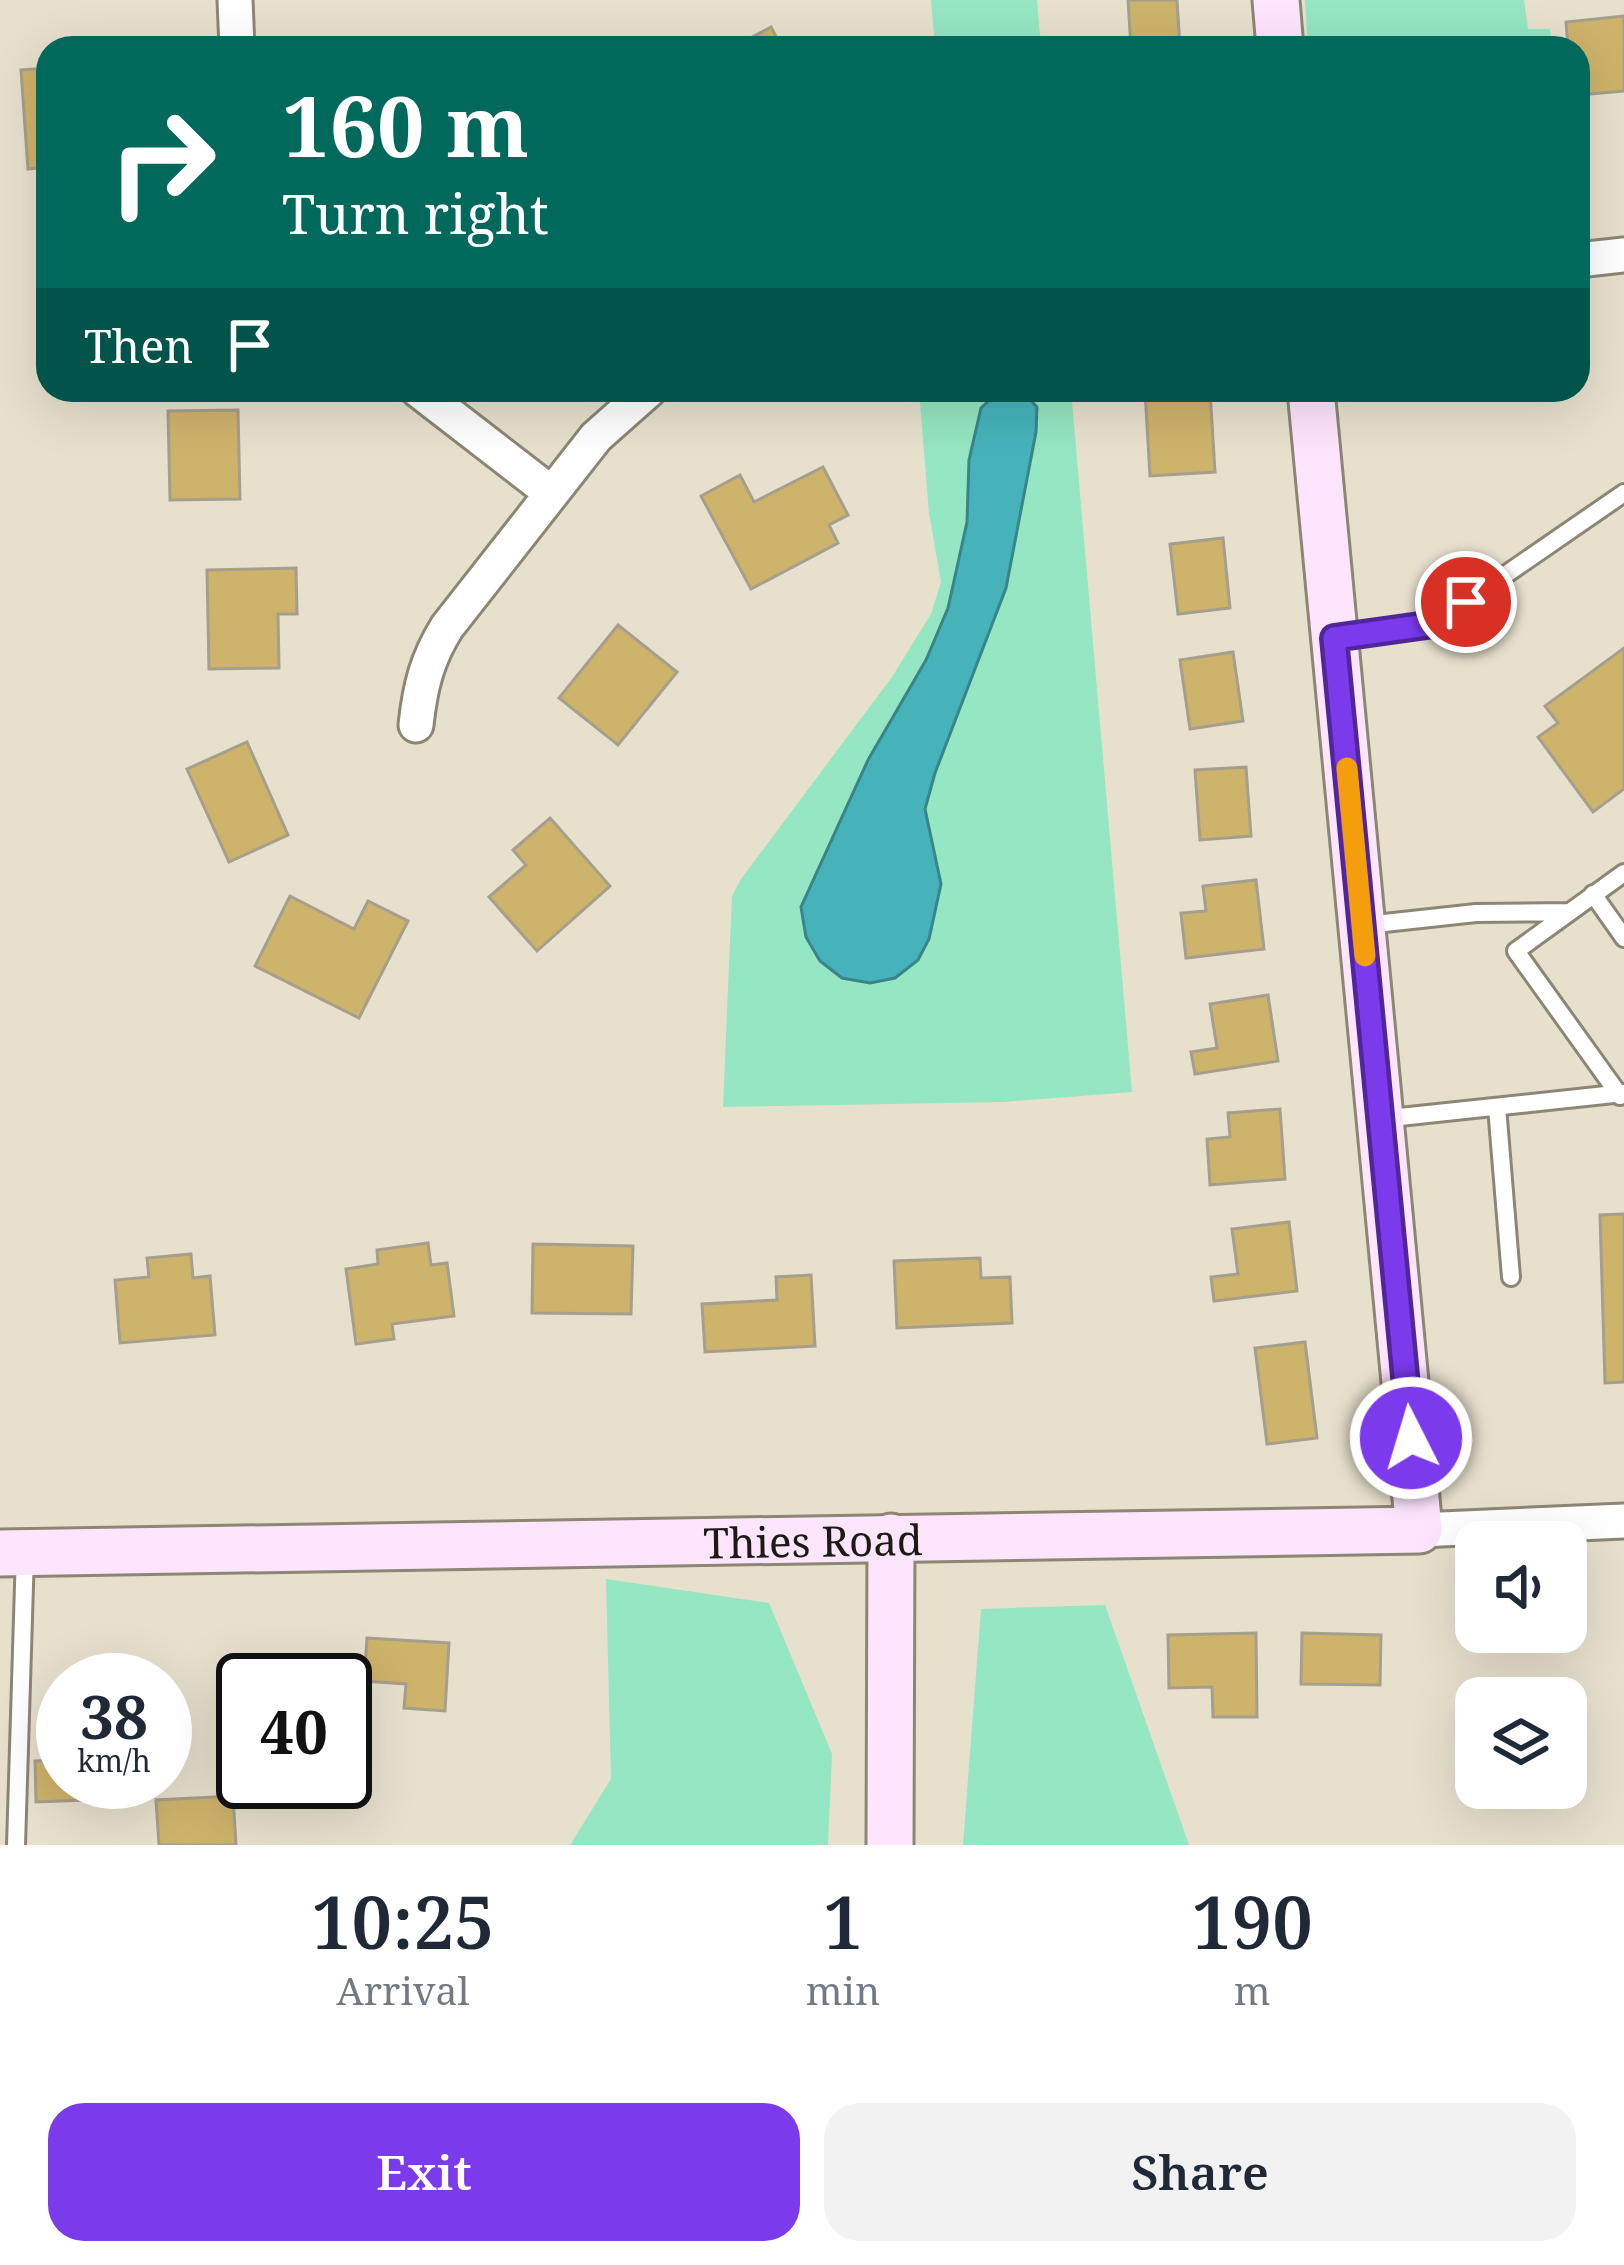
<!DOCTYPE html>
<html lang="en">
<head>
<meta charset="utf-8">
<style>
	:root { --surface:#fff; --page:#f2f2f3; --text:#1f2937; --muted:#747a83; --accent:#7c3aed }
	body { margin:0; font-family:"Noto Serif",serif; background:var(--page); color:var(--text); height:100vh; display:flex; flex-direction:column; font-size:45px; white-space:nowrap }
	* { box-sizing:border-box; margin:0 }
	p { font-size:39px; color:var(--muted) }
	.icon { flex:none; width:66px; height:66px; fill:none; stroke:currentColor; stroke-width:2; stroke-linecap:round; stroke-linejoin:round }
	.map { position:relative; height:1845px; overflow:hidden }
	.panel { display:flex; flex-direction:column; background:var(--surface); flex:1 }
	.panel>* { flex:none }
	.top-card { position:absolute; left:36px; top:36px; width:1554px; height:366px; border-radius:36px; box-shadow:0 12px 48px #0002; background:#00695c; color:#fff; overflow:hidden }
	.fabs { position:absolute; left:1455px; top:1521px; display:grid; gap:24px }
	.fabs a { display:grid; place-items:center; width:132px; height:132px; border-radius:24px; background:var(--surface); box-shadow:0 12px 48px #0002; font-size:60px }
	.speed { position:absolute; left:36px; top:1653px; display:flex; gap:24px; font-size:60px; font-weight:700; text-align:center }
	.speed>* { display:grid; place-content:center; width:156px; height:156px; border-radius:50%; background:var(--surface); box-shadow:0 12px 48px #0002; line-height:1 }
	.speed small { font-size:30px; font-weight:400 }
	.speed .limit { border:6px solid #111; border-radius:18px; background:#fff; color:#111 }
	.pin { position:absolute; display:grid; place-items:center; width:102px; height:102px; color:#fff; margin:-51px; border:6px solid #fff; border-radius:50%; box-shadow:0 3px 12px #0007 }
	.me { position:absolute; width:132px; margin:-66px; rotate:355deg; stroke-linejoin:round; filter:drop-shadow(0 0 9px #0008) }
	.turn { display:flex; align-items:center; gap:42px; height:252px; padding:0 48px; font-size:54px }
	.turn .icon { width:156px; height:156px; stroke-width:2.5 }
	.turn b { display:block; font-size:84px; line-height:102px }
	.then { display:flex; align-items:center; height:114px; padding:0 48px; background:#0003; gap:24px; font-size:45px }
	.eta { display:flex; justify-content:space-evenly; align-items:center; height:204px; text-align:center }
	.eta b { font-size:72px; font-weight:600; line-height:84px }
	.button { display:flex; gap:24px; margin-top:auto; padding:24px 48px }
	.button a { flex:1; height:138px; border-radius:36px; background:var(--accent); color:#fff; font-size:48px; font-weight:600; line-height:138px; text-align:center }
	.button a+a { background:var(--page); color:var(--text) }
	.map>svg:first-child { display:block }
	.green { fill:#95e6c2 }
	.water { fill:#46b3bb; stroke:#3a8589; stroke-width:3 }
	.building { fill:#ceb36a; stroke:#a69f8d; stroke-width:3 }
	.lines { fill:none; stroke-linecap:round; stroke-linejoin:round }
	.lane-casing { stroke:#8c8674; stroke-width:22 }
	.street-casing { stroke:#8c8674; stroke-width:39 }
	.secondary-casing { stroke:#8c8674; stroke-width:51 }
	.lane { stroke:#fff; stroke-width:16 }
	.street { stroke:#fff; stroke-width:33 }
	.secondary { stroke:#fde5fe; stroke-width:45 }
	.route-casing { stroke:#51269a; stroke-width:30 }
	.route { stroke:#7c3aed; stroke-width:21 }
	.slow { stroke:#f59e0b; stroke-width:21 }
	.labels { text-anchor:middle; dominant-baseline:central; stroke-width:9; stroke-linejoin:round; paint-order:stroke }
	.street-label { font-size:42px; fill:#1d1a14; stroke:#fff }
</style>
</head>
<body>
<div class="map">
<svg width="1624" height="1845" viewBox="0 0 1624 1845">
	<rect width="100%" height="100%" fill="#e7e0cd"/>
	<path class="green" d="M931 0H1037L1041 48H935Z
		M1305 0H1524L1528 29H1550L1552 48H1308Z
		M919 390H1071L1132 1092 1003 1102 723 1107 732 896 741 879 892 677 931 614 941 582 929 513Z
		M606 1579 769 1603 832 1754 828 1845H570L611 1779Z
		M1105 1605 1189 1845H963L981 1609Z"/>
	<path class="water" d="M1007 390 1025 394 1037 407 1036 432 1006 588 935 773 925 809 941 884 929 939 918 960 895 978 870 983 842 978 820 961 806 937 801 907 868 760 926 660 948 608 967 522 969 460 981 408 996 394Z"/>
	<path class="building" d="M1128 0H1177L1180 48H1131Z
		M1624 16V91L1578 95V48H1568L1566 22Z
		M771 27 782 48H732Z
		M48 68V167L28 169 21 70Z
		M48 243V347L41 244Z
		M1210 390 1215 472 1150 476 1145 391Z
		M238 410 240 499 170 500 168 411Z
		M823 467 848 515 829 525 838 543 751 589 701 496 740 475 754 502Z
		M1223 538 1230 608 1178 614 1170 544Z
		M296 568 297 614H278L279 668 209 669 207 570Z
		M618 625 677 672 618 745 559 698Z
		M1624 648V789L1593 812 1538 737 1558 723 1545 706Z
		M1233 652 1243 721 1190 729 1180 660Z
		M247 742 288 835 229 862 187 769Z
		M1246 767 1251 836 1200 840 1195 770Z
		M550 818 610 886 537 951 489 897 526 865 513 850Z
		M1256 880 1264 949 1186 958 1181 913 1206 911 1203 886Z
		M290 896 354 929 368 901 408 921 359 1018 255 966Z
		M1268 995 1278 1061 1195 1074 1191 1052 1217 1048 1210 1004Z
		M1280 1109 1285 1179 1210 1185 1207 1139 1230 1137 1228 1113Z
		M1624 1214V1382L1605 1383 1600 1215Z
		M1289 1222 1297 1291 1214 1301 1211 1277 1238 1274 1232 1229Z
		M428 1243 431 1265 447 1263 454 1316 392 1324 394 1339 356 1344 346 1269 378 1264 377 1250Z
		M533 1244 633 1246 631 1314 532 1313Z
		M191 1254 193 1278 210 1276 215 1335 120 1343 115 1280 149 1277 147 1258Z
		M980 1258 981 1278 1010 1277 1012 1323 897 1328 894 1261Z
		M811 1275 815 1346 705 1352 702 1304 777 1300 776 1277Z
		M1305 1342 1317 1438 1267 1444 1255 1348Z
		M1256 1633 1257 1717H1213L1212 1687 1169 1688 1168 1635Z
		M1302 1633 1381 1635 1380 1685 1301 1684Z
		M367 1638 449 1643 445 1711 404 1708 406 1684 364 1681Z
		M1463 1718H1476V1775L1464 1776Z
		M364 1734 365 1784 317 1785 345 1782V1735Z
		M63 1760V1782H112V1799L36 1802 35 1761Z
		M233 1796 236 1845H159L156 1800Z"/>
	<g class="lines">
		<defs>
			<path id="lane" d="M1335 638 1434 624 1624 493
				M1593 894 1624 938
				M1366 925 1476 913 1568 912
				M1620 1096 1516 951 1624 873
				M1497 1107 1511 1277
				M1381 1119 1624 1093
				M16 1845 25 1553"/>
			<path id="street" d="M235 0 237 48
				M1578 260 1624 255
				M418 390 550 492
				M416 725C420 687 427 659 447 627L596 437 649 390
				M1419 1530 1624 1521"/>
			<g id="secondary">
				<path d="M1276 0 1280 48"/>
				<path id="s1" d="M0 1553 1419 1530 1311 390"/>
				<path d="M890 1845 891 1537"/>
			</g>
		</defs>
		<use href="#lane" class="lane-casing"/>
		<use href="#street" class="street-casing"/>
		<use href="#secondary" class="secondary-casing"/>
		<use href="#lane" class="lane"/>
		<use href="#street" class="street"/>
		<use href="#secondary" class="secondary"/>
	</g>
	<g class="lines">
		<defs>
			<path id="route" d="M1411 1438 1334 638 1434 624 1466 602"/>
		</defs>
		<use href="#route" class="route-casing"/>
		<use href="#route" class="route"/>
		<path class="slow" d="M1347 768 1365 956"/>
	</g>
	<g class="labels">
		<g class="street-label">
			<text stroke="none"><textPath href="#s1" startOffset="813">Thies Road</textPath></text>
		</g>
	</g>
</svg>
<div class="fabs">
<a><svg class="icon" aria-label="sound" viewBox="0 0 24 24"><path d="M4 9h4l5-4v14l-5-4H4zM17 9q2 3 0 6"/></svg></a>
<a><svg class="icon" aria-label="layers" viewBox="0 0 24 24"><path d="M12 4l9 5-9 5-9-5zM3 14l9 5 9-5"/></svg></a>
</div>
<div class="speed"><div>38<small>km/h</small></div><div class="limit">40</div></div>
<div class="pin" style="left:1466px;top:602px;background:#d93025"><svg class="icon" aria-label="arrive" viewBox="0 0 24 24"><path d="M6 21V4h12l-3 4 3 4H6"/></svg></div>
<svg class="me" style="left:1411px;top:1438px" viewBox="-20 -20 40 40"><circle r="17" fill="#7c3aed" stroke="#fff" stroke-width="3"/><path d="M0-11L8 9 0 5-8 9z" fill="#fff"/></svg>
<div class="top-card">
<div class="turn"><svg class="icon" aria-label="right" viewBox="0 0 24 24"><path d="M7 20v-9h11M14 6l5 5-5 5"/></svg><div><b>160 m</b>Turn right</div></div>
<div class="then">Then<svg class="icon" aria-label="arrive" viewBox="0 0 24 24"><path d="M6 21V4h12l-3 4 3 4H6"/></svg></div>
</div>
</div>
<section class="panel">
<div class="eta">
<div><b>10:25</b><p>Arrival</p></div>
<div><b>1</b><p>min</p></div>
<div><b>190</b><p>m</p></div>
</div>
<div class="button"><a>Exit</a><a>Share</a></div>
</section>
</body>
</html>
